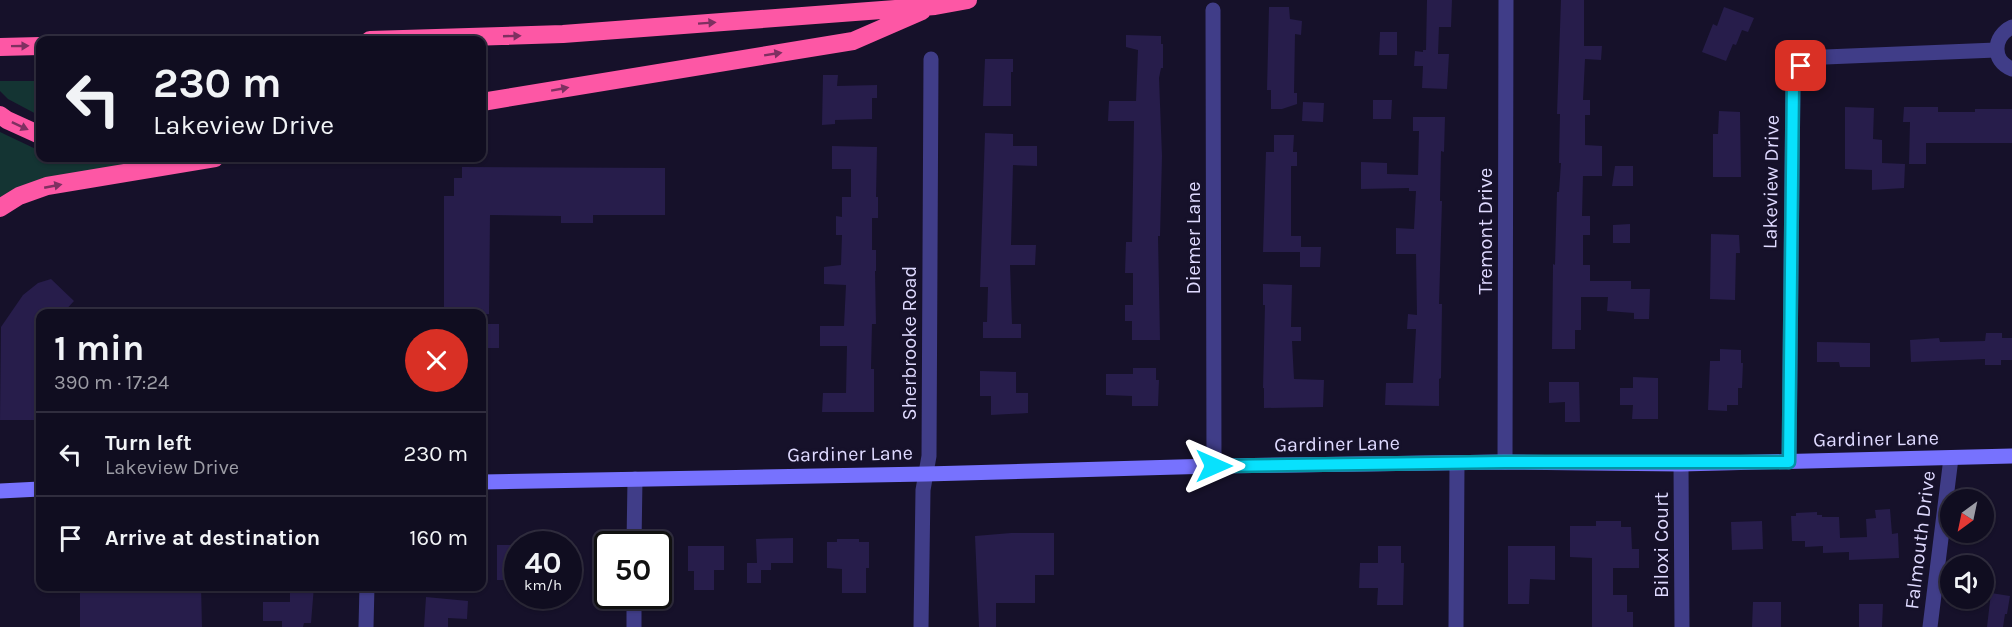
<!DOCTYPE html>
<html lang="en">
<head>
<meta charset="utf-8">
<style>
	:root { --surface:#100d20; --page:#1e1b2d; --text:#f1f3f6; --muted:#9c9ca5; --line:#302d3e }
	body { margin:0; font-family:Karla,sans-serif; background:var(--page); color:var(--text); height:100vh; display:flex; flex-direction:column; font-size:22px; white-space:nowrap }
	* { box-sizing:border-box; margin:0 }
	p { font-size:20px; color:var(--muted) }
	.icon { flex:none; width:33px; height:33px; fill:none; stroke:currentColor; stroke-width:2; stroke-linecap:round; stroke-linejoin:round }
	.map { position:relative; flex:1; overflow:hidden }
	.panel { position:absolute; left:36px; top:309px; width:450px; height:282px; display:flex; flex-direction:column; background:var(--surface); border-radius:12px; box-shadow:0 2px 4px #0004,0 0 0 2px var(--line) }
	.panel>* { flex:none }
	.banner { position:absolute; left:36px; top:36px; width:450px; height:126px; border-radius:12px; box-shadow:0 2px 4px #0004,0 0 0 2px var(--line); background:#100d20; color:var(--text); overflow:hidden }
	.needle { width:39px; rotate:213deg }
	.fabs { position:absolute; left:1940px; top:489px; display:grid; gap:12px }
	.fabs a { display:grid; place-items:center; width:54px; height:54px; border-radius:50%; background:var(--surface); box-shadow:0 2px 4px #0004,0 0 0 2px var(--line); font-size:30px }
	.speed { position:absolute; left:504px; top:531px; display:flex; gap:12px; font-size:30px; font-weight:700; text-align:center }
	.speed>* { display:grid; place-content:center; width:78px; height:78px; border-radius:50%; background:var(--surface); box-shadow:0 2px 4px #0004,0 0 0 2px var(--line); line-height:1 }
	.speed small { font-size:15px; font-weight:400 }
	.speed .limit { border:3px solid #111; border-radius:9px; background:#fff; color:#111 }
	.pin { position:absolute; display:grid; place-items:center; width:51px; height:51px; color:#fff; margin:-26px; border-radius:12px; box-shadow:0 3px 9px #0006 }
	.me { position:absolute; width:66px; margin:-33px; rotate:90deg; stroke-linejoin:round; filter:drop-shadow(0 0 4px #0008) }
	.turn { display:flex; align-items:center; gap:21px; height:126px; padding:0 18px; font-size:27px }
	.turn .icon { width:78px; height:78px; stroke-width:2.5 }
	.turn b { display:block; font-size:42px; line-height:51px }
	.round { display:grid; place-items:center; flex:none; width:63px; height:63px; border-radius:32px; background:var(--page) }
	.head { display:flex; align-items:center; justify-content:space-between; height:102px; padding:0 18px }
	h1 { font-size:36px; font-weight:700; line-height:45px }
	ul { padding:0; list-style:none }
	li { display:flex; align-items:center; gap:18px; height:84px; padding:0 18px; border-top:2px solid var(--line) }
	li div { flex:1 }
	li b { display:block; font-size:22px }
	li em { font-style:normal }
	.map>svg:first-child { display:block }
	.green { fill:#143433 }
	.building { fill:#271d4b }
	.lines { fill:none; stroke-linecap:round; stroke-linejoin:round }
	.street { stroke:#403d88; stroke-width:15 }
	.secondary { stroke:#7772fe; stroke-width:15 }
	.highway { stroke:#fd57a5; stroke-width:18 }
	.oneway { fill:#7e3061 }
	.route-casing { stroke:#0592a4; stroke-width:15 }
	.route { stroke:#08e1fd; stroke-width:10 }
	.labels { text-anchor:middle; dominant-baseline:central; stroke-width:6; stroke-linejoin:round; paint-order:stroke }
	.street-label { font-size:20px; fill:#dfdaff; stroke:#16112a }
</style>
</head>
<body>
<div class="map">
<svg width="2012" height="627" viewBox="0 0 2012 627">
	<rect width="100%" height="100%" fill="#16112a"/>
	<path class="green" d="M0 81H40V116L8 99 0 91Z
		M0 132 40 151V158C74 158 106 164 141 161V163L0 200Z"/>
	<path class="building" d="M1427 0H1452L1451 27H1439L1438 54H1449L1447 89 1422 88 1423 66H1414L1415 51 1423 52V50H1426Z
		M1561 0H1584V46H1602L1601 60 1585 59 1583 100H1590V115H1585V145L1602 146V176H1583L1582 216H1590V235H1583V265H1590V281H1631V289H1650L1649 319H1634V313L1607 311 1608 297H1581V330H1575V349H1552L1553 264 1555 265 1557 192H1559L1561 163H1559L1560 114H1557Z
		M1269 7H1289L1290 19 1302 21 1301 35 1295 34 1294 93H1297V104L1282 109H1271V90H1267Z
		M1724 7 1754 18 1748 32 1742 30 1736 45 1733 44 1726 61 1702 52 1713 24 1717 26Z
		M1380 32H1397V55H1379Z
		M1126 35 1161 36V44H1163V68H1161L1159 78 1162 156 1160 236H1158L1160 340H1132V321H1125V305H1133V273H1125L1126 242H1132L1134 121H1108L1109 101H1136L1138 50 1126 47Z
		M985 59H1013V72H1011V106H983Z
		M823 75H838L837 86 877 85V98H872V119L835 120V124L822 125Z
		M1373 100H1392L1391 119H1373Z
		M1303 102 1324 103 1323 122 1302 121Z
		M1845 107 1874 108 1873 139 1882 140V163L1905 164 1904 188 1872 190V170L1845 169Z
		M1904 107H1938V112H1975V109H2012V143H1926V164H1909L1910 122H1903Z
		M1719 111 1740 112 1741 177H1713V134H1718Z
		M1413 117H1445L1444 152 1441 151 1440 201H1442L1439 304H1442L1441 378 1439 379V406L1385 405 1386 383H1413L1416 329H1407L1408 314 1417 315 1416 254H1396V228L1414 229 1416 191H1409V188L1361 189V162L1387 163V174L1418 175 1419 131H1413Z
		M985 133 1013 134V146H1037V166L1013 165 1011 245H1036L1035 265H1010L1012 324H1021V338H983V322H987L988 287H980Z
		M1274 135H1294L1293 152H1297V166H1291V236H1301V247H1321L1320 267H1300V252H1263L1266 152H1274Z
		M832 146 877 147 876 197H878V218H872V250H876V271H875L876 324H872L871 369H874V412H822L823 393H846L847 346H820V326H844L846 285 824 284V267L841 265 842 235H836V216L842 217V197H851V169H832Z
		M1615 166H1633V186H1612Z
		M462 167 665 168V215H593V223H561V216L490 215 489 314H444V196H454V178H462Z
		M1630 224V243H1613V225Z
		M1711 234 1739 235 1740 253H1736L1735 300 1710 299Z
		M51 279 74 301 62 314H40V420H0L1 327 23 295 38 283Z
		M1263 284 1292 285 1291 327H1301V341H1292L1294 379 1324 380 1323 407 1264 408V388H1263L1265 305H1263Z
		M482 324H499V348H482Z
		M1986 333H2002V338H2012V360H2001V365H1985V359L1911 362 1910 340 1939 338 1940 342 1985 341Z
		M1817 342 1870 343V367H1840L1839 362H1817Z
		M1720 349 1741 350V363H1743L1742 388H1738V405H1727V411L1708 410 1710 361H1720Z
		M1133 368H1156V380H1159L1158 406H1132V396L1106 395V374H1133Z
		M980 371 1016 372V393H1028V413L991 415V396H980Z
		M1633 377 1658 378V419H1632L1633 405H1620V388H1633Z
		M1549 382H1579L1580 422H1565V402L1549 403Z
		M1890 509 1892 534 1898 533 1899 558 1849 560V552L1823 553V546L1805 547V541H1792L1791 516H1796V513L1817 512V515H1822V517H1839L1840 538 1867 537 1866 519 1876 518 1875 510Z
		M1596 521H1621V527H1631L1632 549H1639V568H1613V595H1627V612H1633V627H1592V558L1570 557V526H1596Z
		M1762 521 1763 549 1732 550 1731 522Z
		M1011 533H1054V575H1035V603H996V627H979L975 536Z
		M793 538V563H771V570H761V583H747V563H757L756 539Z
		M837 539H859V542H869V568H866V593H842V569L827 568V542H837Z
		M497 545H518L517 580H497Z
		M688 546H724V570H714V590H694V571H688Z
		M1378 546H1401V563H1404L1403 605H1377L1378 588H1359L1360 563H1378Z
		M1508 546H1555V580L1530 579 1529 604H1508Z
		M568 556H581V577H568Z
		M80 586H201L202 627H80Z
		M290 586H314L311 623H304L303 627H282V621H263V602H290Z
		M1991 593 2010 596 2007 614H2005L2003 627H1987Z
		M426 597 468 601 467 619 448 618V627H424Z
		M1753 602H1781V627H1752Z
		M1859 604H1883L1882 627H1859Z"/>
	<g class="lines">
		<path class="street" d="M1213 10 1214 466
			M2012 27C1993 36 1991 61 2012 69
			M1505 462 1506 0
			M1789 462 1793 81 1796 71 1816 58 1825 57 1996 50
			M1681 464 1682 627
			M634 544 635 479
			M366 627 367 586
			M634 627V596
			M921 627 923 490 929 456 931 59
			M1456 627 1457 464
			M1930 627 1951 458"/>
		<path class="secondary" d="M482 482 926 474 1214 466 1505 462 1681 464 2012 456
			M0 491 40 489"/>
		<path class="highway" d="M370 40 563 34 935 6 968 0
			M0 47 40 46
			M482 102 853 41 922 11
			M0 115 7 120 40 135
			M0 208 19 196 47 186 215 158"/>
	</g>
	<defs><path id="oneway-solid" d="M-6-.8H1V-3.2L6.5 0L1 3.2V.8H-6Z" transform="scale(1.5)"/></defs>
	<g class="oneway">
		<use href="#oneway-solid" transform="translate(707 23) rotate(-4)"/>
		<use href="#oneway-solid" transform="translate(512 36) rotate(-2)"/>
		<use href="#oneway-solid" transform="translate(20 46) rotate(-1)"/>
		<use href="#oneway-solid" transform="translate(773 54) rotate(-9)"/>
		<use href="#oneway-solid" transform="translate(560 89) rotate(-10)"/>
		<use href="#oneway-solid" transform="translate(20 126) rotate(25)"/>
		<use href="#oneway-solid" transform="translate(53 186) rotate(-11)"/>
	</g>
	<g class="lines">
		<defs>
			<path id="route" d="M1214 466 1505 462H1789L1793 81 1796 71 1801 66"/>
		</defs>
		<use href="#route" class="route-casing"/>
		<use href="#route" class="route"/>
	</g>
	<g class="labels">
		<g class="street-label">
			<text transform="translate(1771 182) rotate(-89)">Lakeview Drive</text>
			<text transform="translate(1485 231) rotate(-90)">Tremont Drive</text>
			<text transform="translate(1193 238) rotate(-90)">Diemer Lane</text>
			<text transform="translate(909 343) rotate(-90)">Sherbrooke Road</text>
			<text transform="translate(1876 439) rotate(-1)">Gardiner Lane</text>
			<text transform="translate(1337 444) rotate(-1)">Gardiner Lane</text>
			<text transform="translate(850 454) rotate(-1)">Gardiner Lane</text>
			<text transform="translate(1920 540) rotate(-83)">Falmouth Drive</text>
			<text transform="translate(1661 545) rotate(-90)">Biloxi Court</text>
		</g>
	</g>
</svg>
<div class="fabs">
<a><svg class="needle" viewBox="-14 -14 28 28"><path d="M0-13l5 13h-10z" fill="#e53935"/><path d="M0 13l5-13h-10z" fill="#9c9ca5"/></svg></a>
<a><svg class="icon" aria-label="sound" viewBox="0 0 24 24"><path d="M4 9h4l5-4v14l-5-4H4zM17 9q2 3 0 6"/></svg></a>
</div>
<div class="speed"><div>40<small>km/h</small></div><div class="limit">50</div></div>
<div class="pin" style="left:1801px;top:66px;background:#d93025"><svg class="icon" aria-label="arrive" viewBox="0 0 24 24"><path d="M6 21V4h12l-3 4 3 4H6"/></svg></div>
<svg class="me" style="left:1214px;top:466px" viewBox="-20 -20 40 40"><path d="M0-17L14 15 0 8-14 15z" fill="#08e1fd" stroke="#fff" stroke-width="4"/></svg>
<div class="banner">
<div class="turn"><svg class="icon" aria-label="left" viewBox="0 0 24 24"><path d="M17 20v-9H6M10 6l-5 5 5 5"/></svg><div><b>230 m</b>Lakeview Drive</div></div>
</div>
<section class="panel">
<div class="head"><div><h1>1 min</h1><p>390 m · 17:24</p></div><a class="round" style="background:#d93025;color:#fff"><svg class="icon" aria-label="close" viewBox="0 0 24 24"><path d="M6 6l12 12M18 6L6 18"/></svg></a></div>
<ul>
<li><svg class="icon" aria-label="left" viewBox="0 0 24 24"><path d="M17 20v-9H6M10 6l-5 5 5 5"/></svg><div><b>Turn left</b><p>Lakeview Drive</p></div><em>230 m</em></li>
<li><svg class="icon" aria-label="arrive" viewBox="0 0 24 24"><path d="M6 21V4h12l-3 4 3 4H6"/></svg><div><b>Arrive at destination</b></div><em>160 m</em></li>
</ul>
</section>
</div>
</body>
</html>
